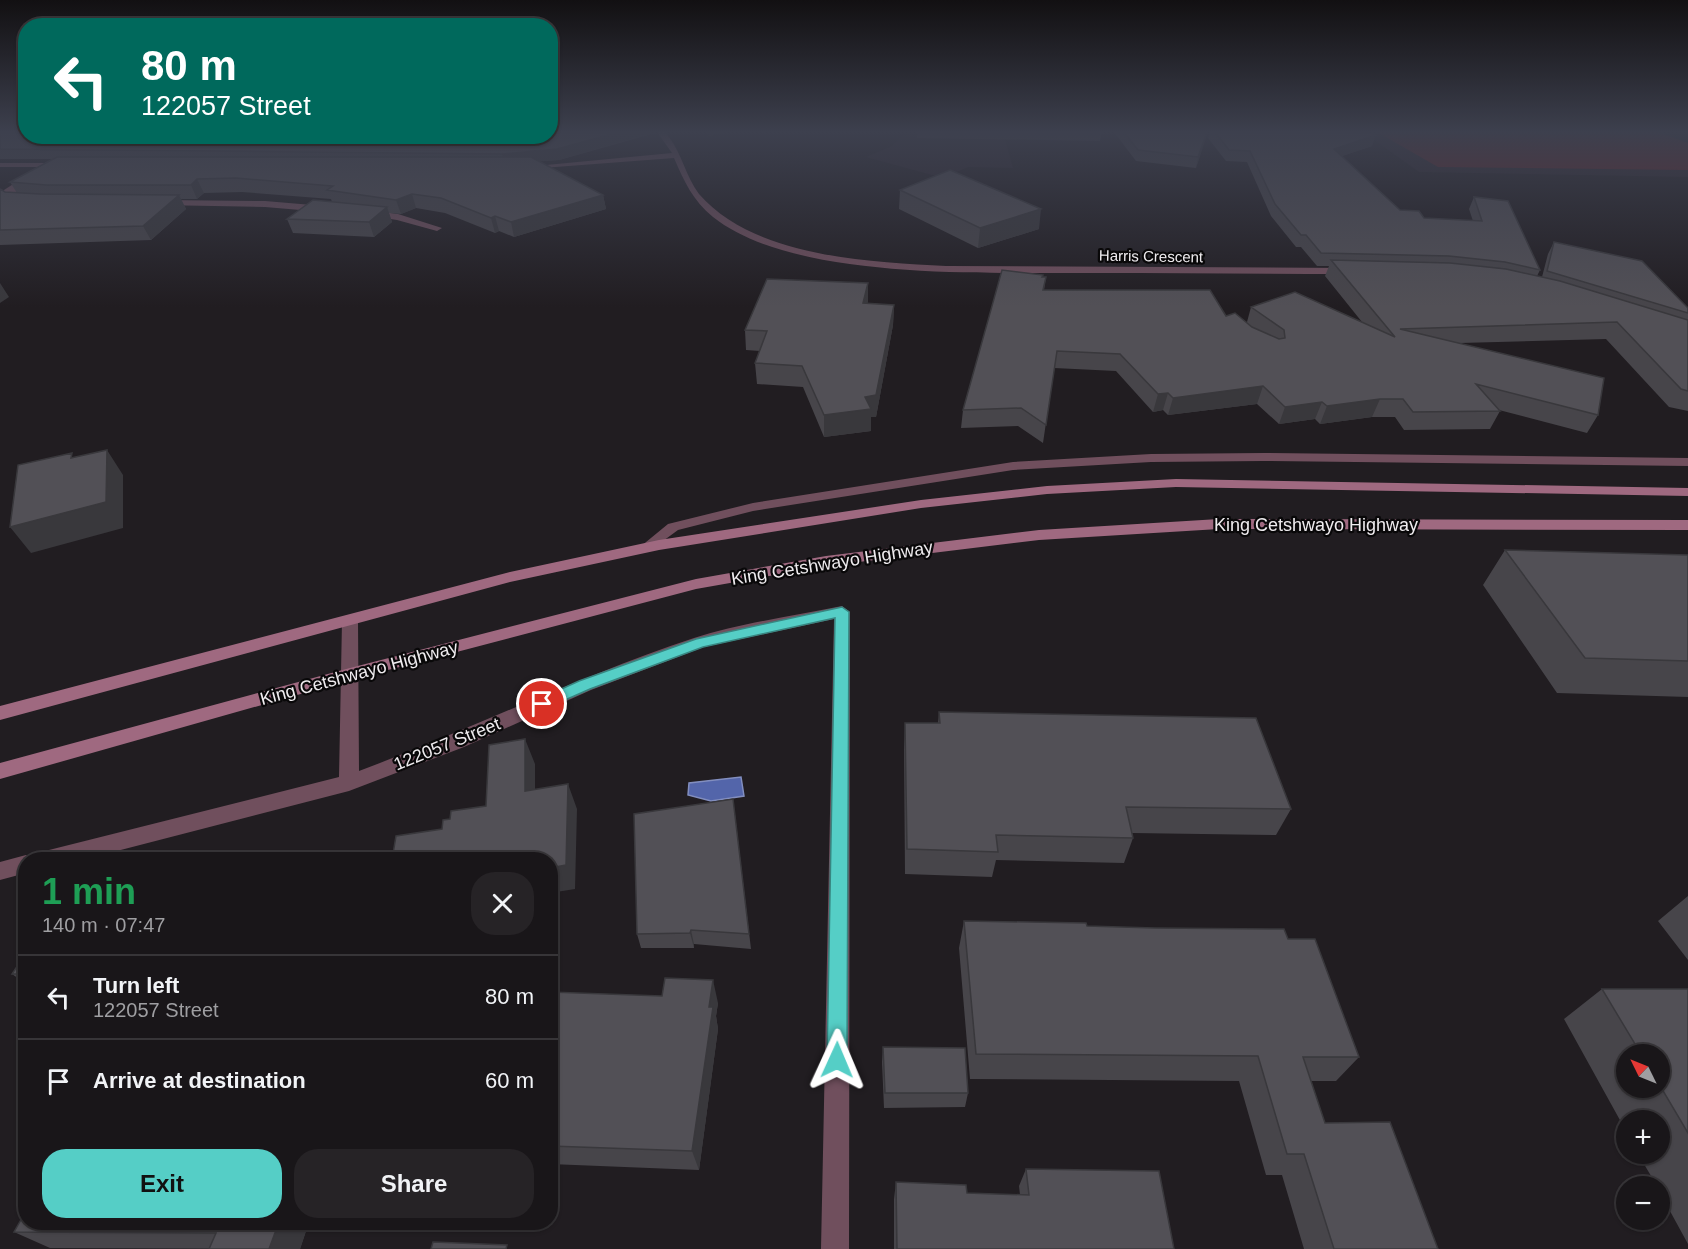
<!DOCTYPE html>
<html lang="en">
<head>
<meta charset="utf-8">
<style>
	:root { --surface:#191619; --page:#262326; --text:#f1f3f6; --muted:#9f9fa2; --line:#373538; --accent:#55cec6 }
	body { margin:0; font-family:Helvetica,sans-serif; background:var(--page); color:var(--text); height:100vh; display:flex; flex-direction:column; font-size:22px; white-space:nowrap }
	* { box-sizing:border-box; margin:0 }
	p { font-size:20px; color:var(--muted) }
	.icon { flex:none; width:33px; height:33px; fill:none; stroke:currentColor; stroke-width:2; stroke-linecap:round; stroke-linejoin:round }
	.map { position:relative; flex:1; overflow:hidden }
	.drawer { position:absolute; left:18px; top:852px; width:540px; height:378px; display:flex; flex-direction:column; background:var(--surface); border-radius:24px; box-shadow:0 2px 4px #0004,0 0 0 2px var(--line) }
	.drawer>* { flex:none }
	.guide { position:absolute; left:18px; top:18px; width:540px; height:126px; border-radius:24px; box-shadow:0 2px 4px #0004,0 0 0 2px var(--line); background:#00695c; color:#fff; overflow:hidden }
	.needle { width:39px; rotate:313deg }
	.buttons { position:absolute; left:1616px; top:1044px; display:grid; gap:12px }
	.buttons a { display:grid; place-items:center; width:54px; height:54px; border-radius:50%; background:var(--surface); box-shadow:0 2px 4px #0004,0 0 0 2px var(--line); font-size:30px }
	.pin { position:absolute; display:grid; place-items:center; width:51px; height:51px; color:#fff; margin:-26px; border:3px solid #fff; border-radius:50%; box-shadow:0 2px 6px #0007 }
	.me { position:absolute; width:66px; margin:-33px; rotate:1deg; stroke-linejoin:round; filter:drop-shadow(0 0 4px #0008) }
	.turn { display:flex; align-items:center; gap:21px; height:126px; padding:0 24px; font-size:27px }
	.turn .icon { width:78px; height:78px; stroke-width:2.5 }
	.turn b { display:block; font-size:42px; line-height:51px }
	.round { display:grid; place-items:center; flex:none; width:63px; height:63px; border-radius:24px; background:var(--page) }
	.headline { display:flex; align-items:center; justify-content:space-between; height:102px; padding:0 24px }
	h1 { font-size:36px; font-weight:600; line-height:45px; color:#1e9e55 }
	.button { display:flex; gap:12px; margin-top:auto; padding:12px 24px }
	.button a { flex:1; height:69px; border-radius:24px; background:var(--accent); color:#111; font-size:24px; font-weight:600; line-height:69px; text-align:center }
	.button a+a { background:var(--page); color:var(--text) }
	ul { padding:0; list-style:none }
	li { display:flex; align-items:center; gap:18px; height:84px; padding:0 24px; border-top:2px solid var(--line) }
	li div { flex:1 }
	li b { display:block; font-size:22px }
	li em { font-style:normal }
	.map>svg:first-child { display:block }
	.built { fill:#2c242c }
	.green { fill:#682126 }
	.water { fill:#5365aa; stroke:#828ebf; stroke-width:1.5 }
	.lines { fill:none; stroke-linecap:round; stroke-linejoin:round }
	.minor { fill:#704f5d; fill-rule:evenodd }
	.secondary { fill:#9f6980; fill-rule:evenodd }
	.wall { fill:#47454a; fill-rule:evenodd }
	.shaded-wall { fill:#39383c }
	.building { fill:#525056; stroke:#39383c; stroke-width:1.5 }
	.route { fill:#55cec6; stroke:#378681; stroke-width:1.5 }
	.labels { text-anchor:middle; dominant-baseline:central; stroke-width:4.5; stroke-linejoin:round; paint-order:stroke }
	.far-street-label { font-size:15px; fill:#efecef; stroke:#090809 }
	.street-label { font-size:18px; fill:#efecef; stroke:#090809 }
</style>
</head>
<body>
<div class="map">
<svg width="1688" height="1249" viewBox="0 0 1688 1249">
	<rect width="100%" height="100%" fill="#211d21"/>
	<path class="built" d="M906 132H1003L1013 168 968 167 943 178 866 157 892 146Z
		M1363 132H1688V177L1419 172Z"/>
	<path class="green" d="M1377 132H1658L1688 143V170L1438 167Z"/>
	<path class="water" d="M741 777 744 796 711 801 688 795 689 783Z"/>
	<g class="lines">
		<path class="minor" d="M657 132H665L669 137C682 154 686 177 699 194 754 257 868 262 946 266L1348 268 1353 271 1348 274C1263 274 1179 273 1094 273 992 272 795 282 713 217 693 201 684 181 674 158L529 169 525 167 672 153Z
			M0 163H62L66 165 62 167H0Z
			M29 174 36 176 11 196 25 200V204L3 199 4 190Z
			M161 200 265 201 324 206 328 209 324 212 265 207 158 205 157 203Z
			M368 210 398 214 442 228 437 231 397 220 365 215 363 213Z
			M1263 453 1688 458V466L1263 461 1151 462 1013 470 753 511 678 530 648 552 640 547 668 524 753 503 1013 462 1151 454Z
			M842 606 850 612 849 1249H821L834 619 704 647 591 690 464 747 349 791 82 860H35L38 854 45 851 339 777 342 621 344 617H356L358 621 359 771C471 729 580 676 694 638 739 623 795 616 842 606Z
			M26 855 34 860H26V873L0 880V862Z"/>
		<path class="secondary" d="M1176 479 1688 488V496L1176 487 1047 494 921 508 659 550 510 582 0 720V706L510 572 659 540 921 500 1047 486Z
			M1219 519 1688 520V530L1219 529 1039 540 826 566 696 589 350 680 0 779V763L350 668 696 579 826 556 1039 530Z"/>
	</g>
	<path class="wall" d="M0 132 655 133 559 160 539 161 603 195 606 209 514 237 499 231 495 233 445 213 416 208 401 214 389 213 392 222 374 237 293 233 287 219 332 202 331 199 242 192 204 193 197 199H181L186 209 151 240 0 245V189L5 192 17 193 10 182 52 159H0Z
		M917 132H1102L1100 141 917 138Z
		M1114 132H1207L1196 168 1136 161Z
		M1210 132H1366L1372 146 1342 156 1400 210 1424 218 1473 221 1469 209 1474 197 1540 270 1537 276 1542 277 1548 254 1554 242 1688 308V411L1669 407 1606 339 1460 343 1598 415 1587 433 1499 410 1500 411 1490 429 1404 430 1395 417H1372L1320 424 1315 419 1279 424 1257 404 1168 415 1163 410 1153 412 1116 371 1054 368 1043 443 1018 426 961 428 963 410 1043 277H1046L1044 290 1226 316 1247 322 1251 307 1362 322 1325 276 1329 266H1317L1301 247H1296L1271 216 1247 162 1226 161 1208 138Z
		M900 190 1039 229 978 248 899 209Z
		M867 303 894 305 893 325 876 417H871V431L824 437 803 387 757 384 755 363 760 351 746 350 745 330Z
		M1505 550 1688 555V697L1557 693 1483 585Z
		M939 712 1291 809 1276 835 1132 833 1133 838 1124 863 996 860 992 877 905 874 904 749 905 723H938Z
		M735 814 751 949 694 944V948H641L637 934Z
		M1688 896V960L1658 921Z
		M964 921 1087 926 1288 939 1359 1057 1336 1081H1311L1325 1123 1438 1249H1304L1282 1175H1266L1239 1081 970 1079 959 948Z
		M26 953V984L12 974Z
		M1602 989H1688V1244L1659 1191V1186H1657L1638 1154H1659V1120H1626V1131L1564 1019ZM1626 1054H1659V1088H1626Z
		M550 992 718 1003 716 1016 718 1029 699 1170 550 1164Z
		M883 1047 968 1093 965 1107 884 1108 882 1062Z
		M1026 1169 1174 1249H894V1199L896 1182 967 1193 1020 1195 1019 1186Z
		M26 1222H309L300 1249 50 1248 14 1232Z"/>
	<path class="shaded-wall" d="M619 132H655L559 160 505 164 502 154Z
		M708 132H728L709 136Z
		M1207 132 1206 138 1196 168 1198 157Z
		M1376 135 1372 146 1330 160 1334 149Z
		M197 179 204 193 197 199 191 185Z
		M412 194 416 208 401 214 396 200Z
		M179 195 186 209 151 240 143 226Z
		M603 195 606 209 514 237 511 222Z
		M387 207 392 222 374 237 369 222Z
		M1041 209 1039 229 978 248 980 228Z
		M495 216 499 231 495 233 491 218Z
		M0 283 9 297 0 303Z
		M868 283V302L863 323V303Z
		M894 305 893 325 876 417H871V431L824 437V415Z
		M1263 386 1257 404 1168 415 1173 398Z
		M1168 393 1163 410 1153 412 1158 394Z
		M1380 399 1372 417 1320 424 1327 406Z
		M1322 402 1315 419 1279 424 1285 407Z
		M107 450 123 475V528L31 553 10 527Z
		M525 739 535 764V815L525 791Z
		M568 784 577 809 575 889 550 893V868Z
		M691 930 694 944V948L690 933Z
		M713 980 718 1003 716 1016 718 1029 699 1170 692 1151 709 1007Z
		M279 1222H309L300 1249H269Z"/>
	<path class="building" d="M0 132H26V136H550V132H619L557 149 502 154 0 149Z
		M1124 132H1207L1198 157 1138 150Z
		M1215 132H1366L1376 135 1334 149 1400 210 1419 211 1424 218 1482 221 1474 197 1508 201 1540 270 1505 262 1449 256 1321 253 1306 235H1301L1275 204 1250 151 1229 150Z
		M57 157H531L603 195 511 222 495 216 491 218 441 198 412 194 396 200 327 190 333 186 236 178 197 179 191 185H46L10 182Z
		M950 170 1041 209 980 228 900 190Z
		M0 189 5 192 40 194 179 195 143 226 0 230Z
		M313 200 387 207 369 222 287 219Z
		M1554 242 1642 261 1688 308V313L1547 271Z
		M1331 260 1450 263 1506 269 1560 281 1688 320V391L1681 389 1617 322 1400 329 1604 378 1598 415 1476 384 1500 411 1413 412 1403 399H1380L1327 406 1322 402 1285 407 1263 386 1173 398 1168 393 1158 394 1120 354 1057 351 1046 425 1021 408 963 410 1002 270 1043 275 1042 277H1046L1043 290H1210L1226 316 1235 313 1252 327 1279 339 1285 338 1284 330 1251 307 1295 292 1395 337Z
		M767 279 868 283 863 303 894 305 876 395 865 397 871 409 824 415 802 366 755 363 767 331 745 330Z
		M107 450 106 502 10 527 18 465 72 453 71 458Z
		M1505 550 1688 555V661L1585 658Z
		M939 712 1256 718 1291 809 1126 807 1133 838 996 835 998 852 907 849 905 723H940Z
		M525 739V791L568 784 566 865 550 868V860H392L396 836 442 829 443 820 450 819 451 811 486 806 489 745Z
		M733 799 749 934 691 930 690 933 637 934 634 814Z
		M964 921 1086 923 1087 926 1155 928 1284 929 1288 939H1315L1359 1057H1303L1325 1123 1390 1122 1438 1249H1334L1304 1154H1287L1258 1056 976 1054Z
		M26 953V974H12Z
		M665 978 713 980 709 1007H713L692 1151 550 1146V992L662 996Z
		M1602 989H1688V1133L1659 1084V1054H1641Z
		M883 1047 965 1048 968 1093H885Z
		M1026 1169 1159 1171 1174 1249H897L896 1182 966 1185 967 1193 1029 1195Z
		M26 1211V1222H279L269 1249H209L216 1233 14 1232Z
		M433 1242 507 1245 506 1249H431Z"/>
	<linearGradient id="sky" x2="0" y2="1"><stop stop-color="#121012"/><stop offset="0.43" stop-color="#3d404e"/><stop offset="1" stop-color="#3d404e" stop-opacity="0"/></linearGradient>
	<rect width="1688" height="307" fill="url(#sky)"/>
	<path class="route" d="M842 607 849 612 847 1060 844 1067 837 1070 830 1067 827 1060 835 618 703 647 590 689 547 708 542 710 535 704 537 700 579 681 696 639Z"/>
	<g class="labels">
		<g class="far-street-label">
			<text transform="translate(1151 256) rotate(1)">Harris Crescent</text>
		</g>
		<g class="street-label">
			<text x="1316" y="525">King Cetshwayo Highway</text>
			<text transform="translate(832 563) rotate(-9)">King Cetshwayo Highway</text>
			<text transform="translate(359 673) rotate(-15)">King Cetshwayo Highway</text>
			<text transform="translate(447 744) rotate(-22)">122057 Street</text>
		</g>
	</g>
</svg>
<div class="buttons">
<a><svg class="needle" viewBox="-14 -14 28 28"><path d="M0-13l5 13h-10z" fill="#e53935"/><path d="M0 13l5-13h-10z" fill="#9f9fa2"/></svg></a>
<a>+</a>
<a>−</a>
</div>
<div class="pin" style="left:542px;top:704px;background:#d93025"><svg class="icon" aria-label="arrive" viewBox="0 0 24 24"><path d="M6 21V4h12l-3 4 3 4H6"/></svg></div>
<svg class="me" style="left:837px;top:1060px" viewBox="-20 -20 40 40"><path d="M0-17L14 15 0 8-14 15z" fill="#55cec6" stroke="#fff" stroke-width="4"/></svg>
<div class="guide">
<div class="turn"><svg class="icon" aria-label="left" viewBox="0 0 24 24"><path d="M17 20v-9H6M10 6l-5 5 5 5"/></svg><div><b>80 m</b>122057 Street</div></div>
</div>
<section class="drawer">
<div class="headline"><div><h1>1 min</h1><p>140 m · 07:47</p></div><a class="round"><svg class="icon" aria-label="close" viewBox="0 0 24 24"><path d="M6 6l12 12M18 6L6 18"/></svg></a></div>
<ul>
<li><svg class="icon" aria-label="left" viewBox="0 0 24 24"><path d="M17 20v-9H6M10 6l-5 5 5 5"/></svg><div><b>Turn left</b><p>122057 Street</p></div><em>80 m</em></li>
<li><svg class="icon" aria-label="arrive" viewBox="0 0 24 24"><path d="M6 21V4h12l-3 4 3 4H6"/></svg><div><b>Arrive at destination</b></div><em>60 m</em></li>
</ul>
<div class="button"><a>Exit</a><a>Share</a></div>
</section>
</div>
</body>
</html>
